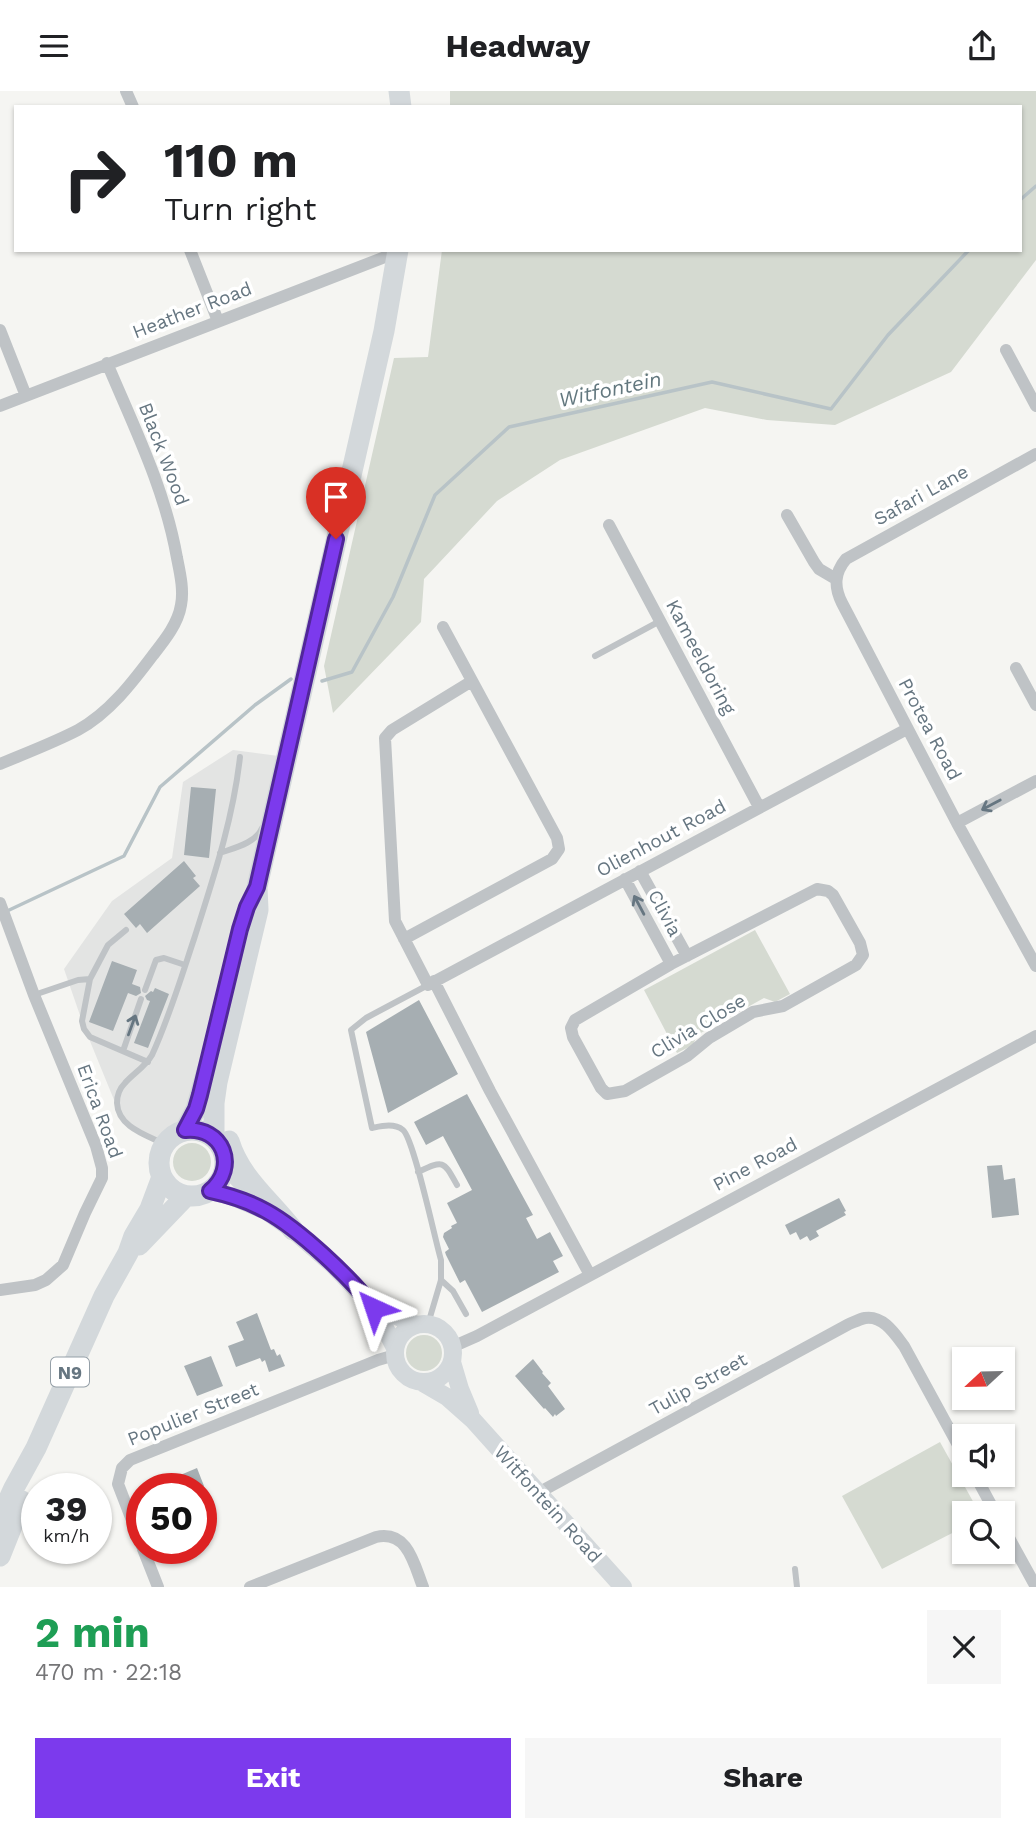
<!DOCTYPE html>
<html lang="en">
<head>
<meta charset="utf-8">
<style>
	:root { --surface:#fff; --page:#f6f6f6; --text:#202124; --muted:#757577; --accent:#7c3aed }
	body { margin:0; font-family:"Work Sans",sans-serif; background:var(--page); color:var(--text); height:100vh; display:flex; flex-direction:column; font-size:26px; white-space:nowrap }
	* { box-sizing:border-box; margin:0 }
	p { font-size:23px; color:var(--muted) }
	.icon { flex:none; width:38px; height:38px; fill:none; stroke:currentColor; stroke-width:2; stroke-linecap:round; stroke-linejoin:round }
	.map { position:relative; height:1496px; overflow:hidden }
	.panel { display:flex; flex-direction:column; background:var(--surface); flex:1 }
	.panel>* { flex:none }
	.guide { position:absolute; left:14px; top:14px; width:1008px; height:147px; border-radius:0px; box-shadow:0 2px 5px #0004; background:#fff; color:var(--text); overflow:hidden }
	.needle { width:46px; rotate:248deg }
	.fabs { position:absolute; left:952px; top:1256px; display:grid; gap:14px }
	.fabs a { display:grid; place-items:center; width:63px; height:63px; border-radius:0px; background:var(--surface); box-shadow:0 2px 5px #0004; font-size:35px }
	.speed { position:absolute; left:21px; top:1382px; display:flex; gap:14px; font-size:35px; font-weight:700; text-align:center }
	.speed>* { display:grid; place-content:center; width:91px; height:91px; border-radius:50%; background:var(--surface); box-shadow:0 2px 5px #0004; line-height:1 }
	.speed small { font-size:18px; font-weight:400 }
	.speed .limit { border:10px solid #d22; background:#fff; color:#111 }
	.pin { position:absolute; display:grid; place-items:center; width:60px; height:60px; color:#fff; margin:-72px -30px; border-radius:50% 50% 50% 0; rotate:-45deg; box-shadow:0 0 7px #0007 }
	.pin .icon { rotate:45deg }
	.me { position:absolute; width:77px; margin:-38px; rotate:318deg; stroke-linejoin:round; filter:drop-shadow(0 0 5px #0008) }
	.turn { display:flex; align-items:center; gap:24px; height:147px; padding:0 35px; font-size:32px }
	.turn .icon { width:91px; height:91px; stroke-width:2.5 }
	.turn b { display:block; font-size:49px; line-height:60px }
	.round { display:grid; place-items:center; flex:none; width:74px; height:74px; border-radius:0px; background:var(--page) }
	.headline { display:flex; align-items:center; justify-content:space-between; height:119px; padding:0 35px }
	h1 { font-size:42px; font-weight:700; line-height:52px; color:#1e9e55 }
	.primary-button { display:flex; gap:14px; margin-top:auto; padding:14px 35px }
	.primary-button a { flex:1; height:80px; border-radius:0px; background:var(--accent); color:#fff; font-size:28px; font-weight:700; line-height:80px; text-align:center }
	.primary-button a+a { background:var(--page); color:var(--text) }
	header { display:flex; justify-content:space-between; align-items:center; height:91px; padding:0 35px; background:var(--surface); font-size:32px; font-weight:700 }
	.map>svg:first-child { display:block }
	.built { fill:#e3e4e3 }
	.green { fill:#d5dad1 }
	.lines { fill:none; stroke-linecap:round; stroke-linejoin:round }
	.stream { stroke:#b8c3c7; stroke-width:3.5 }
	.building { fill:#a6aeb2 }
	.service { stroke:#bfc3c6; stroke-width:6 }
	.minor { stroke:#bfc3c6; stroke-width:12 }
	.secondary { stroke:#d3d8db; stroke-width:18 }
	.trunk { stroke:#d3d8db; stroke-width:21 }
	.oneway { stroke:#667681 }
	.route-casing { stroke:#51269a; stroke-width:18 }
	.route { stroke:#7c3aed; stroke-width:12 }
	.labels { text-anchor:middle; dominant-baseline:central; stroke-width:7; stroke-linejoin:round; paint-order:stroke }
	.shield { fill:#fff; stroke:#949fa7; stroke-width:2 }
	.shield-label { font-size:18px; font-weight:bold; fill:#667681 }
	.street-label { font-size:19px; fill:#667681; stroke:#fff }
	.water-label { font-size:21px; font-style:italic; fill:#62777e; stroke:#fff }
</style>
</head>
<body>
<header><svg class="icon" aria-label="menu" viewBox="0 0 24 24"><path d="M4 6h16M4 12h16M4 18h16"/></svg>Headway<svg class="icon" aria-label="share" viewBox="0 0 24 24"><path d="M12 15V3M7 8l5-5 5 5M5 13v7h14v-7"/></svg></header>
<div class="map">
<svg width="1036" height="1496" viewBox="0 0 1036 1496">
	<rect width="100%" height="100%" fill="#f5f5f2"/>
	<path class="built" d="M233 659 286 666 252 805 240 838 200 1004 185 1039 175 1043 164 1053 136 1039 121 1026 83 933 64 878 112 810 172 767 183 691Z"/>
	<path class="green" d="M450 0H1036V169L951 281 835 334 767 329 705 317 560 369 497 410 424 488 421 531 333 622 324 575 394 267 428 266 442 159H1020V16H450Z
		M755 839 790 903 775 911 764 907 697 944 693 954 677 962 644 899Z
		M173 1071a19 19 0 1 1 38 0a19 19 0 1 1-38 0Z
		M406 1262a18 18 0 1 1 36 0a18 18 0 1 1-36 0Z
		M940 1351 980 1423H964V1436L882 1478 842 1405Z"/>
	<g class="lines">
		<path class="stream" d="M1020 109 1036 95
			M322 590 352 581 393 506 435 404 509 336 712 291 831 318 888 244 969 159
			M5 821 124 765 160 696 255 614 291 588"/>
	</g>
	<path class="building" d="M191 696 216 698 209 767 184 764Z
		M184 770 196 785 193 787 200 795 147 842 140 833 136 837 124 823Z
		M112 870 137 879 132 893 140 896 141 902 136 905 128 902 113 940 89 931Z
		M155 897 169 903 148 957 134 952 150 910 147 909 145 905 151 900 153 901Z
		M419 909 458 983 388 1022 366 941Z
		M467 1003 533 1124 526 1127 537 1148 550 1141 563 1165 553 1170 559 1181 482 1221 465 1189 460 1192 446 1164 445 1161 449 1158 443 1146 444 1142 452 1137 451 1135 457 1132 447 1112 472 1099 443 1045 426 1054 414 1031Z
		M1002 1074 1004 1089 1015 1087 1019 1124 992 1127 987 1075Z
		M839 1107 846 1120 844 1121 846 1124 816 1140 819 1145 810 1150 807 1145 800 1149 796 1141 790 1144 785 1134Z
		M257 1222 271 1259 274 1258 277 1265 280 1263 285 1275 269 1281 265 1269 262 1271 260 1267 236 1276 228 1255 244 1249 236 1231Z
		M211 1265 223 1295 197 1305 184 1275Z
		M533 1268 543 1281 542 1282 551 1292 548 1295 565 1318 556 1325 555 1323 553 1326 545 1317 544 1318 515 1285Z
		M197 1377 204 1395 196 1398H147Z"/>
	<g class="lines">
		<path class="service" d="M595 565 660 530
			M220 762C234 757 256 752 262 737
			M126 839 108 854 90 888 82 930 84 938 90 946 148 971
			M145 899 156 869 164 867 185 874
			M34 904 78 889 90 888
			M123 960 141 908
			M164 1053C146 1044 118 1036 117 1012 117 1004 120 997 125 992 134 982 145 976 152 964 169 927 181 887 194 848 213 788 233 729 240 666
			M418 1081C444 1069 443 1069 457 1094
			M441 1189 453 1200 466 1223
			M428 1233 441 1189V1169C435 1149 414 1048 403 1039 394 1032 382 1035 372 1037L351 939 366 927 428 894
			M795 1478 797 1496"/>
		<path class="minor" d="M126 0 133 16
			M190 159 218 230
			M0 239 26 305
			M1006 259 1036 315
			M0 315 398 161
			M1036 363 846 468C834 482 834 496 842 512L957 732 1036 875
			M787 424 814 471 819 478 836 488
			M609 434 759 716
			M1016 577 1036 614
			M472 590 392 639 385 647 395 830 428 894 907 638
			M0 673C26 662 53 652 78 639 109 622 132 592 153 564 164 550 178 533 181 514 184 499 180 482 177 467 165 398 134 336 107 272
			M957 732 1036 690
			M640 780 687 865
			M625 788 671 873
			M817 798 828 800 833 804 860 852 863 864 856 874 783 915 753 921 709 947 687 965 625 1000 607 1003 601 997 573 946 571 937 575 929 671 873Z
			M0 812 34 904 96 1055 102 1077V1087L85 1122 63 1174 46 1189 35 1194 0 1199
			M404 848 552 768 559 758 557 747 443 536
			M434 890 490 1000 590 1184
			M452 1256 477 1245 1036 945
			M975 1384 996 1423
			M538 1402 849 1233C854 1231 860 1228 865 1227 883 1224 895 1243 904 1255L964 1365
			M1003 1436 1036 1496
			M142 1455 118 1393 122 1377 130 1369 378 1269 395 1264
			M143 1458 158 1496
			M250 1496 376 1446C408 1439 414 1473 423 1496"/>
		<path class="secondary" d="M225 1074 248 1098
			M210 1100 231 1105 266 1120 293 1139 332 1173 371 1213 381 1229 395 1257
			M371 1213 416 1234
			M395 1262a29 29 0 1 1 58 0a29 29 0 1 1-58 0Z
			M452 1271 460 1298 470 1322
			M423 1292 447 1306 473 1329 623 1496"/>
		<path class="trunk" d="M399 0 401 16
			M159 1072a33 33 0 1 1 66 0a33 33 0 1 1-66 0Z
			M185 1039 196 1018 207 979
			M214 1047V1012L217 991 258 819 257 796 384 240 398 159
			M229 1050C240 1087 270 1109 293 1139
			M139 1154 186 1105
			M0 1427 14 1397 36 1357 104 1205 128 1162 134 1145 150 1118 162 1086
			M0 1465 22 1410"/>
	</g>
	<defs><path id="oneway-shaft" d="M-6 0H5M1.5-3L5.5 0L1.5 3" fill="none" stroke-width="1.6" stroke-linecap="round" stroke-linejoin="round" transform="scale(1.75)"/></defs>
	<g class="oneway">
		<use href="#oneway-shaft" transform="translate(991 714) rotate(152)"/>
		<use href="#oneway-shaft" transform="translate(639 814) rotate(-118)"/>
		<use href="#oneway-shaft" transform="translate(132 934) rotate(-70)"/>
	</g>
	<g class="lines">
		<defs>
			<path id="route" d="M336 448 257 796 247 816 240 838 200 1004 196 1018 185 1039C223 1035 239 1076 210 1100 229 1104 248 1110 266 1120 299 1138 350 1186 374 1217"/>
		</defs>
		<use href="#route" class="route-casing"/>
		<use href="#route" class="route"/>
	</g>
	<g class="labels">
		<rect class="shield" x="51" y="1266.5" width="38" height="29" rx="5"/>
		<g class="shield-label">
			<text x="70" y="1281">N9</text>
		</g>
		<g class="street-label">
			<text transform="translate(192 219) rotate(-21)">Heather Road</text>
			<text transform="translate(164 363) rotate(69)">Black Wood</text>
			<text transform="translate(921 404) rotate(-29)">Safari Lane</text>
			<text transform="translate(701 566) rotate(62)">Kameeldoring</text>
			<text transform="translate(930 638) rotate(62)">Protea Road</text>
			<text transform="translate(661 747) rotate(-28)">Olienhout Road</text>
			<text transform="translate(665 822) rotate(62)">Clivia</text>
			<text transform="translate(698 935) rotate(-31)">Clivia Close</text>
			<text transform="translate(100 1020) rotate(70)">Erica Road</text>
			<text transform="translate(755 1073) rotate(-28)">Pine Road</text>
			<text transform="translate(698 1293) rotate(-29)">Tulip Street</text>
			<text transform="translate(193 1323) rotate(-22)">Populier Street</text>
			<text transform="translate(548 1413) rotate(48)">Witfontein Road</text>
		</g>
		<g class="water-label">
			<text transform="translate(610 298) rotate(-12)">Witfontein</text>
		</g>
	</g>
</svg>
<div class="fabs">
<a><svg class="needle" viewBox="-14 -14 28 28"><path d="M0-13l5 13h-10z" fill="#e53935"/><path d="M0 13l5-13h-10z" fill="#757577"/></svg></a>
<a><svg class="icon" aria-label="sound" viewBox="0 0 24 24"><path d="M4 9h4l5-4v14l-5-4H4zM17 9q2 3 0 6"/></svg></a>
<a><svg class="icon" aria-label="search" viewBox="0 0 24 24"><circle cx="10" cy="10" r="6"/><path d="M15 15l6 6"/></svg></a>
</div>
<div class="speed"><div>39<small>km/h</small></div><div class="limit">50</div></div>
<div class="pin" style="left:336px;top:448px;background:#d93025"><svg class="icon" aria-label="arrive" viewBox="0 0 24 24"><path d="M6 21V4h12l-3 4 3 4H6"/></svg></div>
<svg class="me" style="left:374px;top:1217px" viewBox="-20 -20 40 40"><path d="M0-17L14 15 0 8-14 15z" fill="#7c3aed" stroke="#fff" stroke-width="4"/></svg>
<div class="guide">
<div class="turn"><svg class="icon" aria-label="right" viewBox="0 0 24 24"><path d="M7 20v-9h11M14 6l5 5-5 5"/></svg><div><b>110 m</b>Turn right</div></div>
</div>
</div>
<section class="panel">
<div class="headline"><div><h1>2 min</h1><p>470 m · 22:18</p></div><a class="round"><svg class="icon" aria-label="close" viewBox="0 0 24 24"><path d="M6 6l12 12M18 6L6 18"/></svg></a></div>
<div class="primary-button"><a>Exit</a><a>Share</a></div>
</section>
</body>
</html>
